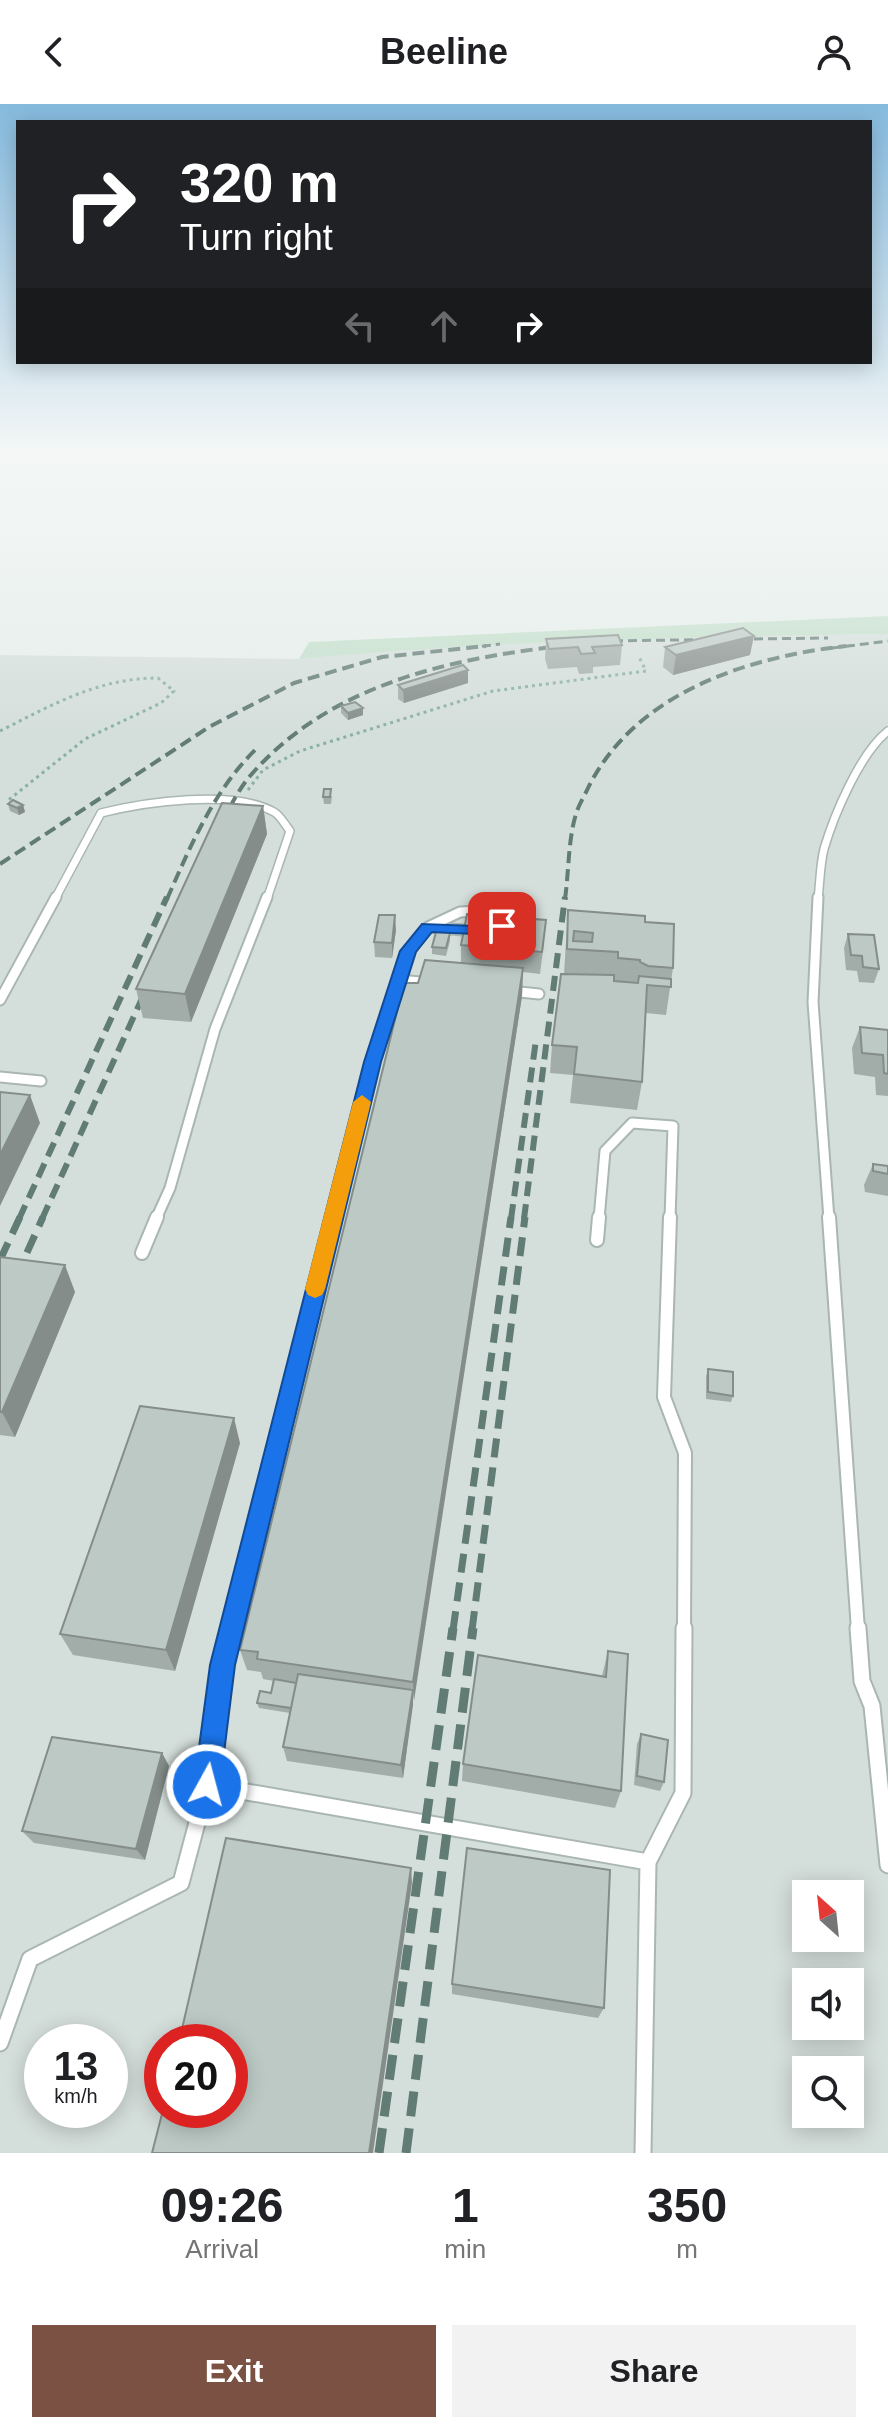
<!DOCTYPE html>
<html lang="en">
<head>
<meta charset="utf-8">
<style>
	:root { --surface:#fff; --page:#f2f2f2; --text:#202124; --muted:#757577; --accent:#7b5143 }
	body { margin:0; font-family:Arial,sans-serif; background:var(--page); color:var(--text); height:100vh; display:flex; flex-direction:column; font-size:30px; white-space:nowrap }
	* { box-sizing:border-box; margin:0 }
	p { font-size:26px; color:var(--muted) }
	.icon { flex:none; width:44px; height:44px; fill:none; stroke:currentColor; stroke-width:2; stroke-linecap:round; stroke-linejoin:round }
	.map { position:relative; height:2049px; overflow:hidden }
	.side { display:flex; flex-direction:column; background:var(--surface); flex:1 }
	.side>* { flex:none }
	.guide { position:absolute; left:16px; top:16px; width:856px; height:244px; border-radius:0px; box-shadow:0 4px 20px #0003; background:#202124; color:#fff; overflow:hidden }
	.needle { width:52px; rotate:333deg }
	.fabs { position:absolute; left:792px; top:1776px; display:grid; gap:16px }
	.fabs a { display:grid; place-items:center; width:72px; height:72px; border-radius:0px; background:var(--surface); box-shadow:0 4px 20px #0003; font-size:40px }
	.speed { position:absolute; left:24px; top:1920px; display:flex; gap:16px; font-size:40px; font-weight:700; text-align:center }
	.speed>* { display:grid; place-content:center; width:104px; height:104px; border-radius:50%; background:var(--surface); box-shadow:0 4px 20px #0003; line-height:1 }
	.speed small { font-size:20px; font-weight:400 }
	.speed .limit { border:12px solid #d22; background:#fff; color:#111 }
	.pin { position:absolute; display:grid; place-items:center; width:68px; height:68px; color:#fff; margin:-34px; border-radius:16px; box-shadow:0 4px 12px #0006 }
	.me { position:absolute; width:88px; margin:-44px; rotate:7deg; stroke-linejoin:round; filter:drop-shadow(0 0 6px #0008) }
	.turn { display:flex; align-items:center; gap:28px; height:168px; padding:0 32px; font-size:36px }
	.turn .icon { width:104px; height:104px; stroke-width:2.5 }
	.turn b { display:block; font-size:56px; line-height:68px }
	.lanes { display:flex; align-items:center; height:76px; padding:0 32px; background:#0003; justify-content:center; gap:40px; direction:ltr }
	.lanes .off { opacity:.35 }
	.eta { display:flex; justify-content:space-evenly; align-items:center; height:136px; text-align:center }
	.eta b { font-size:48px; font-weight:800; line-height:56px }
	.button { display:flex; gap:16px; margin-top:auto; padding:16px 32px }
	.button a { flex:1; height:92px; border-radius:0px; background:var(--accent); color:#fff; font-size:32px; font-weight:800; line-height:92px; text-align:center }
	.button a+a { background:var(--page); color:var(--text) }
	header { display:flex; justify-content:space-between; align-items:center; height:104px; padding:0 32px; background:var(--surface); font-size:36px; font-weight:800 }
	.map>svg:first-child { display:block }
	.built { fill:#d4deda; fill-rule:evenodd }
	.green { fill:#c1dec9 }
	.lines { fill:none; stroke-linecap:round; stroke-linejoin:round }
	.service-far3-casing { stroke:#a9b6b2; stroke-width:10 }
	.service-far2-casing { stroke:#a9b6b2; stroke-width:13 }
	.service-far1-casing { stroke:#a9b6b2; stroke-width:16 }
	.service-casing { stroke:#a9b6b2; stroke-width:19 }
	.path { stroke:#89b0a5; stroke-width:3; stroke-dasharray:3 4; stroke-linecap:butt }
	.service-far3 { stroke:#fff; stroke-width:7 }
	.service-far2 { stroke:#fff; stroke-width:9 }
	.service-far1 { stroke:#fff; stroke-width:12 }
	.service { stroke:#fff; stroke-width:15 }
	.rail-far4 { stroke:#617b75; stroke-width:3; stroke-dasharray:9 5; stroke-linecap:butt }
	.rail-far3 { stroke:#617b75; stroke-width:4; stroke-dasharray:12 6; stroke-linecap:butt }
	.rail-far2 { stroke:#617b75; stroke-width:6; stroke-dasharray:15 8; stroke-linecap:butt }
	.rail-far1 { stroke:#617b75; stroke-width:7; stroke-dasharray:19 10; stroke-linecap:butt }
	.rail { stroke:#617b75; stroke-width:9; stroke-dasharray:25 12; stroke-linecap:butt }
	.wall { fill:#a2ada9 }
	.shaded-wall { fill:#848d89 }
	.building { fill:#bcc9c4; stroke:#848d89; stroke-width:2; fill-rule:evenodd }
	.route { fill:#1a73e8; stroke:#114b97; stroke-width:2 }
	.slow { fill:#f59e0b }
</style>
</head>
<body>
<header><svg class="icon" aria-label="back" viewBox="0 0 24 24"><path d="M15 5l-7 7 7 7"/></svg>Beeline<svg class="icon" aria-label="person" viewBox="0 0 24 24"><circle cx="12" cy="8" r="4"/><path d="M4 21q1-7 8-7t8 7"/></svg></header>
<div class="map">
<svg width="888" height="2049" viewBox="0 0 888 2049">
	<rect width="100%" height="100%" fill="#e6eeeb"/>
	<path class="built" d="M888 530V2049H0V551L299 555 433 542 609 534ZM806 1790H850V1834H806ZM806 1878H850V1922H806ZM42 1938H110V2006H42ZM162 1938H230V2006H162ZM806 1966H850V2010H806Z"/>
	<path class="green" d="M888 512V530C691 533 496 536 299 555L309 538Z"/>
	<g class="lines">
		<defs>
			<path id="service-far3" d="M55 795 101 709C145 698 233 685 274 708 281 712 285 721 290 727L267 795
				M818 795C820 779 820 761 824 745 834 711 860 649 888 627"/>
			<path id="service-far2" d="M818 793 813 898 829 1115
				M428 823 475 827
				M400 876 430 879
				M510 887 539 890
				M0 896 56 793
				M0 973 41 977
				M156 1115 170 1084 215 925 267 793
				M334 1115 373 958 408 847 428 823 460 808 479 807 497 814 500 819
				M599 1115 605 1047 632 1019 673 1022 670 1115"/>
			<path id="service-far1" d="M670 1113 664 1293 685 1349 684 1526
				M829 1113 858 1526
				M597 1136 599 1113
				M142 1149 157 1113
				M231 1526 334 1113"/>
			<path id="service" d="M858 1524 862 1577 872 1602 888 1761
				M207 1681 222 1561 231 1524
				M648 1758 683 1689 684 1524
				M0 1939 30 1855 181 1779 207 1681 648 1758 643 2049"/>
		</defs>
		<use href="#service-far3" class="service-far3-casing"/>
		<use href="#service-far2" class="service-far2-casing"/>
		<use href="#service-far1" class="service-far1-casing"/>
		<use href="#service" class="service-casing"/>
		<path class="path" d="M0 627C52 601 98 574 158 574L174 587 161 599 85 635 6 698
			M248 686 263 666 300 647 493 587 646 567 638 551"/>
		<use href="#service-far3" class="service-far3"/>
		<use href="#service-far2" class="service-far2"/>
		<use href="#service-far1" class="service-far1"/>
		<use href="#service" class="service"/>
		<path class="rail-far4" d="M600 537 828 534
			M468 544 500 540
			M545 544 567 541
			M832 544 888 537"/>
		<path class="rail-far3" d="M221 719C230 704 238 686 250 672 329 581 447 555 562 542
			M0 760 209 623 294 579 382 553 486 542
			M167 795C191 741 213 688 255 646
			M565 795C569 767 568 736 576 710 579 700 585 691 589 682 637 588 748 553 846 542"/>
		<path class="rail-far2" d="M19 1115 167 793
			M42 1115 149 879
			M511 1115 536 936
			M524 1115 565 793"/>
		<path class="rail-far1" d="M0 1156 20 1113
			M15 1175 43 1113
			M453 1526 511 1113
			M472 1526 525 1113"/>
		<path class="rail" d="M379 2049 453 1524
			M406 2049 473 1524"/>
	</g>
	<path class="wall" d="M546 535 622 541 620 561 593 563V569L579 570 577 563 548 565 545 555Z
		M665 543 750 551 673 571 663 563Z
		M468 579 404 599 398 595V581Z
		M341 602 363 611 348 616 341 609Z
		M332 692 331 700H324L323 693Z
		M8 700 23 701 25 708 19 711 10 707Z
		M263 702 267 730 191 918 143 914 136 885Z
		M568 806 645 818 673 864 666 911 646 909 642 978 637 1006 570 999 573 971 550 969 552 941 564 870Z
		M396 826 392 854 375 853 374 838Z
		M450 829V837L446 852 432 850V843Z
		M848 830 879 865 874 879 859 878 857 867 846 866 844 844Z
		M544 838 540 870 523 868 522 892 413 1597 403 1674 287 1657 283 1643 290 1609 259 1604 257 1599 271 1589 274 1577 263 1575 261 1568 247 1566 240 1546 418 879 461 859V841Z
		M860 923 888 926V992L876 991 875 973 854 970 852 944Z
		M873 1060 888 1062V1092L865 1088 864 1081Z
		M0 1153 75 1188 15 1333 0 1331Z
		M708 1265 733 1292 731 1298 706 1295V1272Z
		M240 1339 175 1567 73 1551 60 1530Z
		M608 1547 621 1687 615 1704 462 1677 463 1660 602 1572Z
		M641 1630 664 1678 660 1687 634 1681 637 1640Z
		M162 1649 169 1662 145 1756 34 1739 22 1727Z
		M452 1880 604 1904 598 1914 452 1890Z"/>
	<path class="shaded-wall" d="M754 532 750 551 673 571 676 551Z
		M468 566V579L404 599 403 586Z
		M363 604V611L348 616V609Z
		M23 701 25 708 19 711 17 704Z
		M263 702 267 730 191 918 185 890Z
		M395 811 396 826 392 854V839Z
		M523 864 522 892 414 1597 413 1578Z
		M30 991 40 1019 0 1102V1051Z
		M65 1161 75 1188 15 1333 2 1308Z
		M234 1314 240 1339 175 1567 166 1546Z
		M413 1586V1601L403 1674 401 1661Z
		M162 1649 169 1662 145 1756 136 1745Z
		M411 1764 412 1779 373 2049H369Z"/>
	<path class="building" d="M743 524 754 532 676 551 665 543Z
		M618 531 622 541 592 543 595 549 581 550 578 543 549 545 546 535Z
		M463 561 468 566 403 586 398 581Z
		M355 598 363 604 348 609 341 602Z
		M324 685H331L330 693H323Z
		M13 696 23 701 17 704 8 700Z
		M222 699 263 702 185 890 136 885Z
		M568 806 645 812V818L674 820 673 864 648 862 640 858V856L618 854V848L567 845ZM574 827 593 829 592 838 573 837Z
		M467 810 546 816 542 848 461 841Z
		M379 811H395L392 839 374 838Z
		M436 828 450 829 446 844 432 843Z
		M848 830 874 831 879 865 863 863 862 852 851 851Z
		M425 856 523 864 413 1578 257 1555 258 1548 240 1546 404 879H418Z
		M561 870 614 871V877L638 879 639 872 671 875V883L647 881 642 978 574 970 577 943 552 941Z
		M860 923 888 926V970L884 969 883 951 862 949Z
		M0 988 30 991 0 1051Z
		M873 1060 888 1062V1070L873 1067Z
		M0 1153 65 1161 2 1308H0Z
		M708 1265 733 1268V1292L708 1288Z
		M140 1302 234 1314 166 1546 60 1530Z
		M608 1547 628 1550 621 1687 463 1660 478 1551 606 1573Z
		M298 1570 413 1586 401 1661 283 1643Z
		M274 1575 296 1579 291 1604 257 1599 260 1587 271 1589Z
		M641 1630 668 1636 664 1678 637 1672Z
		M52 1633 162 1649 136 1745 22 1727Z
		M226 1734 411 1764 369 2049H152L163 2006H230V1938H179Z
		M467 1744 610 1766 604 1904 452 1880Z"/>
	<linearGradient id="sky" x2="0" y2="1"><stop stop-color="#85bade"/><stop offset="0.55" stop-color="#f4f7f6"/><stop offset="1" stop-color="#f4f7f6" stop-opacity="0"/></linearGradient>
	<rect width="888" height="633" fill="url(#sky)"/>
	<path class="route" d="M502 817 510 822 496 831 432 828 416 848 381 958 235 1561 220 1681 216 1690 207 1694 198 1690 194 1681 210 1561 364 958 400 847 422 820 475 822Z"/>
	<path class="slow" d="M362 991 371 998 325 1185 322 1191 315 1194 308 1191 305 1185 353 998Z"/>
</svg>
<div class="fabs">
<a><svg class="needle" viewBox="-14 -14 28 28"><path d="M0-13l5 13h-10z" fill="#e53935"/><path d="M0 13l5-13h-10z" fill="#757577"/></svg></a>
<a><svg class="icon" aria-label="sound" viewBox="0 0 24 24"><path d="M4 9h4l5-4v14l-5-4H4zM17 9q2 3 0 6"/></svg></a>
<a><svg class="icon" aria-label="search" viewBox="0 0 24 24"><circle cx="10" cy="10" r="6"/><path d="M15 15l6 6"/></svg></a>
</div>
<div class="speed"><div>13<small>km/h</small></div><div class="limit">20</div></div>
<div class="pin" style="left:502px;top:822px;background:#d93025"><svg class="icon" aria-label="arrive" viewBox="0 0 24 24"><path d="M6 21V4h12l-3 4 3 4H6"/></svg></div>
<svg class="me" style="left:207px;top:1681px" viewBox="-20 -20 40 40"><circle r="17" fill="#1a73e8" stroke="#fff" stroke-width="3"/><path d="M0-11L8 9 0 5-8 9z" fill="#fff"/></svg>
<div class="guide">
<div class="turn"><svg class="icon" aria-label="right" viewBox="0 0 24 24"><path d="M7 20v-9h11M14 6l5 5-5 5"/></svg><div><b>320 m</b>Turn right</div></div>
<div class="lanes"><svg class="icon off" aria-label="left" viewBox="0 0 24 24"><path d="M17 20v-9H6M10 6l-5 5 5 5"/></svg><svg class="icon off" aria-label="ahead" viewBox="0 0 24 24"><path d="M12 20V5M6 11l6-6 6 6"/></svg><svg class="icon" aria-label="right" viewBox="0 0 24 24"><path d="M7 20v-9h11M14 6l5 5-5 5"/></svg></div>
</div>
</div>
<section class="side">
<div class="eta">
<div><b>09:26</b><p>Arrival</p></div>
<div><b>1</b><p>min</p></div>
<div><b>350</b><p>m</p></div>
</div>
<div class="button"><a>Exit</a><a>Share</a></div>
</section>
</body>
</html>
